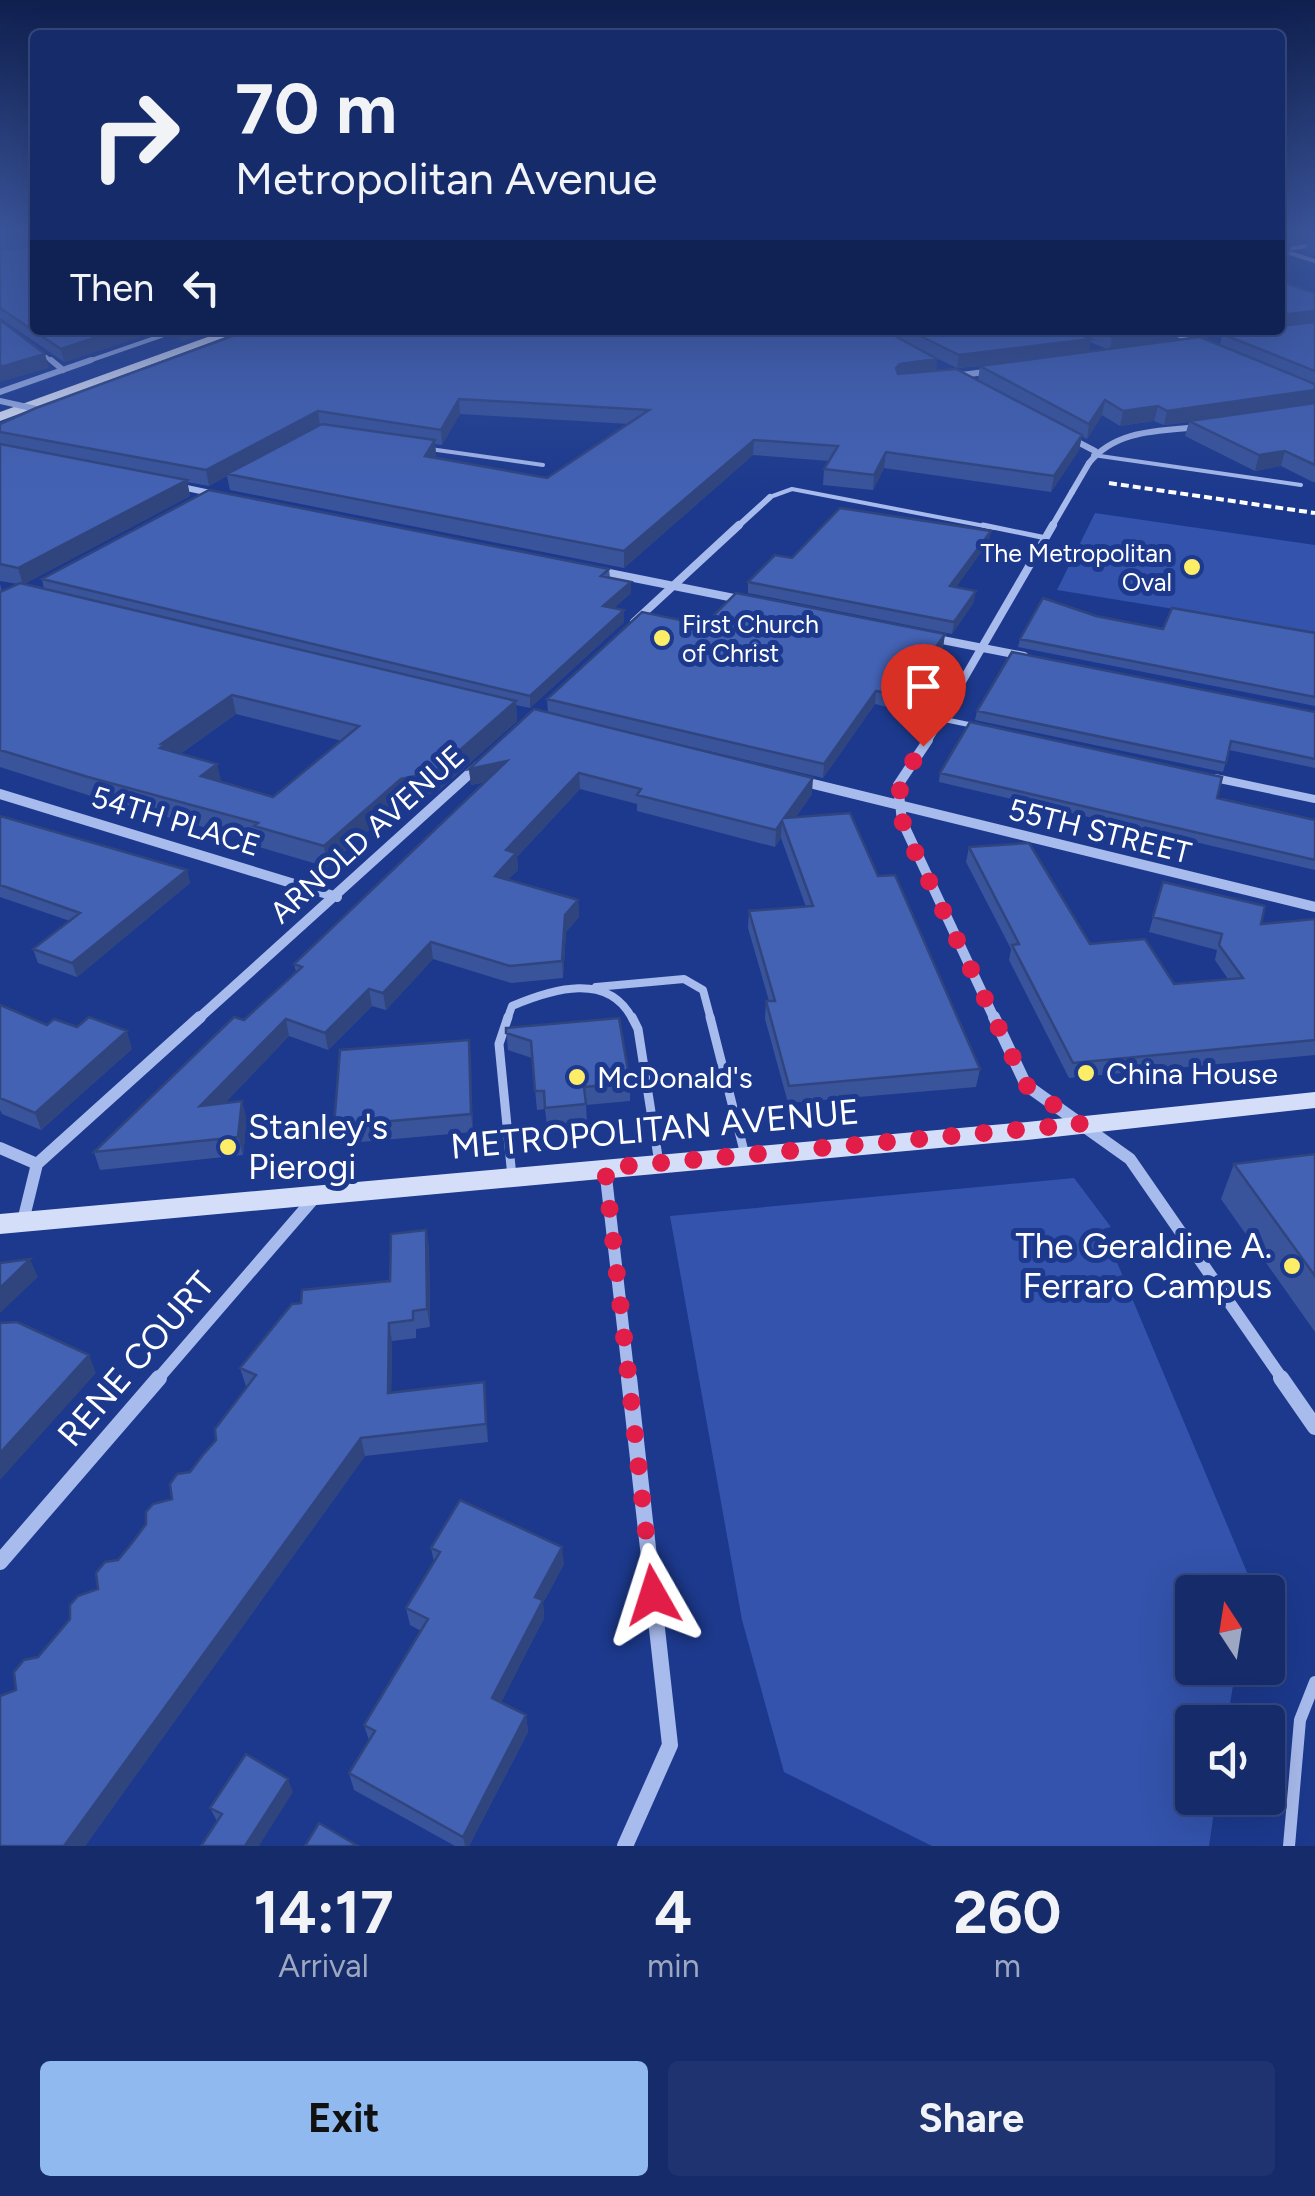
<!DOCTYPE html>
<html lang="en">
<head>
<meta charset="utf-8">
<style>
	:root { --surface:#152b6a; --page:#1e3370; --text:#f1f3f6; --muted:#9da7c1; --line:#34477e; --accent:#90b9f0 }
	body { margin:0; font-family:Figtree,sans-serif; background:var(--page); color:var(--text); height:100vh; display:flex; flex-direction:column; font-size:38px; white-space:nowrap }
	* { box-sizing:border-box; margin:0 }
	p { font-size:32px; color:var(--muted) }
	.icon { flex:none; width:55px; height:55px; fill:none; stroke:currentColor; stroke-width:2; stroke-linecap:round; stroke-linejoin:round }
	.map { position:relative; height:1846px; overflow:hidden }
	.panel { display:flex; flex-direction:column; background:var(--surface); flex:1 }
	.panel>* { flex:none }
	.banner { position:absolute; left:30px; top:30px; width:1255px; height:305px; border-radius:10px; box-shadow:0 10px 40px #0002,0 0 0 2px var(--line); background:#152b6a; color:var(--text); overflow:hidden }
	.needle { width:65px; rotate:348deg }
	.buttons { position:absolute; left:1175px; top:1575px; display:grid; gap:20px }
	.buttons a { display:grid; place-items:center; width:110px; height:110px; border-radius:10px; background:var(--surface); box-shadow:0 10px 40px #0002,0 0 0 2px var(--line); font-size:50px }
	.pin { position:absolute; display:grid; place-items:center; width:85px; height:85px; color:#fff; margin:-102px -42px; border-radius:50% 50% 50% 0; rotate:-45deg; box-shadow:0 0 10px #0007 }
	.pin .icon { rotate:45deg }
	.me { position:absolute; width:110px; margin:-55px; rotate:354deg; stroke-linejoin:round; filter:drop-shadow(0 0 8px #0008) }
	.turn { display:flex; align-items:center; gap:35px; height:210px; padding:0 40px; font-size:45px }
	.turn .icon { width:130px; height:130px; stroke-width:2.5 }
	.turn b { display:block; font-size:70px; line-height:85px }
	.then { display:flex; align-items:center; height:95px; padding:0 40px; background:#0003; gap:20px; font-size:38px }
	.eta { display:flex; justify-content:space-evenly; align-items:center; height:170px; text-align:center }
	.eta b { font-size:60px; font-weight:700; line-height:70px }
	.action { display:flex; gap:20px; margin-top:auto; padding:20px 40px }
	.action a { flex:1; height:115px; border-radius:10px; background:var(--accent); color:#111; font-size:40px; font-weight:700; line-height:115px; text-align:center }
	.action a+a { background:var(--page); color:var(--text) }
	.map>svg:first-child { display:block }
	.green { fill:#3353ac }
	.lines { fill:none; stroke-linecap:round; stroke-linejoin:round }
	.lane-far4 { stroke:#a8bbed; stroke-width:4 }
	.lane-far3 { stroke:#a8bbed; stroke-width:5 }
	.lane-far2 { stroke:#a8bbed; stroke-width:8 }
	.lane-far1 { stroke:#a8bbed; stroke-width:9 }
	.lane { stroke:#a8bbed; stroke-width:12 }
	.street-far5 { stroke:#a8bbed; stroke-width:4 }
	.street-far4 { stroke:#a8bbed; stroke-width:6 }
	.street-far3 { stroke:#a8bbed; stroke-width:8 }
	.street-far2 { stroke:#a8bbed; stroke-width:10 }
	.street-far1 { stroke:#a8bbed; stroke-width:12 }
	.street { stroke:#a8bbed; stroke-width:16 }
	.secondary { fill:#d5def9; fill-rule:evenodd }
	.primary { fill:#eef2ff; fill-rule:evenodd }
	.rail { stroke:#fff; stroke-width:4; stroke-dasharray:8 4; stroke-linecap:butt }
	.street-bridge { stroke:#a8bbed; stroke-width:6 }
	.wall { fill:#3a549b; fill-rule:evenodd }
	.shaded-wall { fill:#30457e }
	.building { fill:#4462b4; stroke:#30457e; stroke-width:2.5; fill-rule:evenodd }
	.route { stroke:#e11d48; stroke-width:18; stroke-dasharray:0 32.4 }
	.poi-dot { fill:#feed66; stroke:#1c398d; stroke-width:4 }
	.labels { text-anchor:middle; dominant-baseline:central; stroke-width:10; stroke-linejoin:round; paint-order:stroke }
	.far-poi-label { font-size:25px; fill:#fff; stroke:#1c398d; text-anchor:end }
	.street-label { font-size:30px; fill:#fff; stroke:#1c398d }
	.poi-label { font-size:30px; fill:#fff; stroke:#1c398d; text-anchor:start }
	.near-poi-label { font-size:35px; fill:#fff; stroke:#1c398d; text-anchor:start }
	.near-street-label { font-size:35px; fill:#fff; stroke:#1c398d }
</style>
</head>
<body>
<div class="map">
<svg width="1315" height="1846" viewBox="0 0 1315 1846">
	<rect width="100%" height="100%" fill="#1c398d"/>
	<path class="green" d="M1095 513 1315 545V632L1057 590Z
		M1074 1178 1111 1227 1103 1229 1249 1577 1247 1592H1192V1668H1236L1227 1722H1192V1798H1216L1209 1846H932L784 1772 742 1620 670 1216Z"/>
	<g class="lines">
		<path class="lane-far4" d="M430 449 543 465
			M1093 455 1301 485
			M770 497 792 489 995 528"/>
		<path class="lane-far3" d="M983 525 1046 538
			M942 719 976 726"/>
		<path class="lane-far2" d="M1215 778 1315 799
			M596 987 684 979 703 990 711 1020
			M507 1020 512 1006C552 989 609 971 633 1020"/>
		<path class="lane-far1" d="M508 1017 499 1044 512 1177
			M632 1017 638 1029 659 1163
			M710 1017 745 1155"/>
		<path class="lane" d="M1289 1846 1300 1720 1315 1682"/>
		<path class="street-far5" d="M1286 249 1315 245
			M1280 250 1315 261
			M1165 330 1196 343
			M37 350 54 363
			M83 363 178 330"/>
		<path class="street-far4" d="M51 360 63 370
			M954 376 992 371
			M0 392 91 360
			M1070 438 1095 451
			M1089 463C1116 429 1161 431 1200 427
			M177 486 215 494
			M736 528 770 497
			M1051 528 1072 492"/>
		<path class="street-far3" d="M599 571 744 600
			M634 622 739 525
			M932 638 1024 656
			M927 742 1053 525"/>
		<path class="street-far2" d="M928 740 898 785 902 821 995 1020
			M801 781 1315 907
			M0 794 337 897
			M197 1020 478 766"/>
		<path class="street-far1" d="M994 1017 1026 1085 1130 1159 1283 1380
			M0 1148 37 1164
			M37 1164 200 1017
			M605 1168 629 1380
			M23 1221 37 1164
			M157 1380 316 1196"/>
		<path class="street" d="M1281 1378 1315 1427
			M0 1562 159 1378
			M625 1846 670 1745 629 1378"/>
		<path class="secondary" d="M1315 1092V1108L1027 1140 0 1234V1214L1027 1122Z"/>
		<path class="primary" d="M227 330H244L0 421V412Z"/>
		<path class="rail" d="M1109 483 1315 513"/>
		<path class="street-bridge" d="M0 401 36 409
			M1072 492 1089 463"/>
	</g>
	<path class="wall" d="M0 234H35V330H161L64 362 0 318Z
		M1280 234H1315V255L1305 252 1308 241 1285 245 1290 247 1287 258Z
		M1315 293V482H1313L1281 466 1255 471 1185 436 1189 422 1164 425 1154 421 1120 426 1102 415 1087 439 1082 436 1079 450 1051 492 884 468 873 490 823 485 824 469 829 461 753 455 624 568 230 490 227 476 209 486 187 482 190 496 24 584 44 589 42 579 609 569 610 578 631 593 614 608 624 622 530 708 516 705 517 721 437 792 404 799 327 867 259 847 258 842 94 797 0 767V584L2 591 18 584 0 581V424L246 330H1280ZM1179 331 1196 337 1177 340ZM1222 335 1220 345 1203 338ZM1090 342 1107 349 1089 351ZM936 358 957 368 980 366 978 380 936 370ZM460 414 629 424 547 478 435 458 436 455 435 444 442 445ZM236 714 342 741 273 797 221 782 180 754Z
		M991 531 989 541 956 587 974 602 952 634 748 593V582L792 558Z
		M1096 616 1163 629 1315 633V706L1018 647 1020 639Z
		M704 625 945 634 943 647 900 710 875 704 823 778 548 713 547 699Z
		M534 709 812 794 795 818 878 876 980 1069 976 1087 788 1103 765 1019 766 1001H769L748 928 749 911 806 907 781 838 775 847 637 811V804L580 789 517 857 518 870 508 879 578 900 579 917 566 932 563 978 511 983 433 959 386 1010 372 1006 328 1050 289 1036 225 1103 247 1119 243 1155 100 1170 94 1152 244 1020 296 972 294 964 485 782 471 785 469 769Z
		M977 711 1315 712V768L1229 750 1223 772 975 720Z
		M940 773 1217 798 1315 820V870L939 782Z
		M0 816 187 870 190 883 77 977 38 963 33 949 70 921 0 897Z
		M969 847 1090 944 1174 984 1228 979 1215 960 1217 950 1149 932 1163 882 1261 924 1315 919V1055L1069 1078 1009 960 1011 949 966 862Z
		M0 1005 47 1025 132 1049 41 1130 2 1114 0 1110Z
		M506 1028 630 1083V1101L586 1105 587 1122 547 1126 545 1109 537 1110 532 1058 508 1050Z
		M469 1040 473 1132 338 1144 334 1126Z
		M1315 1154V1332L1221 1199 1234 1164Z
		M426 1230 429 1248 430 1327 416 1329V1338L392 1341 391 1393 484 1382 488 1442 365 1456 85 1846H0L16 1690 38 1657 98 1589 118 1560 172 1499 190 1472 216 1440 247 1386H246L240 1368 301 1303 390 1281Z
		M431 1548 564 1564 543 1603 544 1618 501 1702 526 1715 528 1732 469 1846H455L354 1790 349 1773 369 1740 364 1725 421 1631 410 1625 406 1608 434 1562Z
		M293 1792 217 1821 210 1808Z"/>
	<path class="shaded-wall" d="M1315 234V240L1280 246V235Z
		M32 236 35 247 0 250V239Z
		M1315 311V323L1280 328V315Z
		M118 330H161L64 362 61 349Z
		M179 330H216L181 342Z
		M1165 330H1180L1177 341 1110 350 1112 337Z
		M1201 330H1264L1222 334V335L1199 338Z
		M1091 339 1088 353 957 368 959 355Z
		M45 354 49 368 0 382V367Z
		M937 359 936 373 898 378 896 368 900 364Z
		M1315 390V404L1164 425 1167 411Z
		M459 399 460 414 442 445 441 430Z
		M1105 400 1102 415 1087 439 1089 424Z
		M1158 406 1154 421 1120 426 1123 411Z
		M318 411 320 426 227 474V476L209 486 206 470Z
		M1082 435 1079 450 1051 492 1054 476Z
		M435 440 436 455 426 472 425 456Z
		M754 440 753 455 624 568V551Z
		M1285 451 1281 466 1255 471 1259 455Z
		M886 452 884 468 873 490 874 475Z
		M187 480 190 496 23 585 18 568Z
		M991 531 989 541 949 597 950 586Z
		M631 582V593L604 617 603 606Z
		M976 591 974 602 952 634 954 622Z
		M624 610V622L530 708V696Z
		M945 634 943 647 900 710 902 696Z
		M876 691 875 704 823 778 824 764Z
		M232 695 236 714 168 762 160 748 161 744Z
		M516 701 517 721 437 792 404 799 327 867 324 846 401 779Z
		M507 761 508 777 471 785 469 769Z
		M217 764 222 784 201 776Z
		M579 773 580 789 517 857 518 870 496 892 495 876 506 850Z
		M813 778 812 794 786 831 784 818Z
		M782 821 781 838 775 847 776 830Z
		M187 870 190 883 77 977 72 963Z
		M578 900 579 917 566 932 563 978 562 961 565 915Z
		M431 942 433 959 386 1010 383 993Z
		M369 989 372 1006 328 1050 325 1033Z
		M286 1019 289 1036 205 1124 200 1106Z
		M127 1031 132 1049 41 1130 35 1113Z
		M469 1040 471 1058 473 1132 471 1114Z
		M242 1101 247 1119 243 1155 238 1137Z
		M426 1230 429 1248 430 1327 427 1309Z
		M30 1259 38 1277 0 1313V1288Z
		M389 1323 392 1341 391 1411 388 1393Z
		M89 1355 96 1373 0 1480V1453Z
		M484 1382 486 1400 488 1442 486 1424Z
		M361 1438 365 1456 85 1846H64Z
		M562 1547 564 1564 543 1603 544 1618 495 1715 492 1698 535 1597Z
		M526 1715 528 1732 469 1846H465L463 1837Z
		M288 1779 293 1792 259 1846H245Z"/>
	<path class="building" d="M0 234H35V238L32 236 0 239Z
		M1280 243 1290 247 1280 275Z
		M35 244V330H118L61 349 0 308V250L33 247Z
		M1280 281 1315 293V311L1280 315Z
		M0 320 45 354 0 367Z
		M1315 322V371L1222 334 1252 330H1280V326Z
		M249 330H672L679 335 686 332V330H884L937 359 900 364 896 368 898 374 956 369 1082 435 1054 476 886 452 874 475 824 469 838 446 754 440 624 551 227 474 322 424 435 440 425 456 547 478 649 410 459 399 441 430 318 411 206 470 0 432V424L36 408Z
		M908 330H1070L1091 339 959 355Z
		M1096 330H1165L1112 337Z
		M1200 337 1315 384V390L1167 411 1158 406 1123 411 1105 400 1089 424 980 366Z
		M1315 403V465L1285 451 1259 455 1189 421Z
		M0 444 187 480 18 568 0 564Z
		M209 490 609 569 601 576 631 582 603 606 624 610 530 696 42 579Z
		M840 508 991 531 950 586 976 591 954 622 748 582 775 555 792 558Z
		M20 583 516 701 435 772 401 779 324 846 254 826 258 823 88 777 0 750V592ZM232 695 359 726 273 797 201 776 217 764 160 748 164 745 161 744Z
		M736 593 945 634 902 696 876 691 824 764 547 699 642 612 704 625Z
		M1043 598 1096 616 1163 629 1172 608 1315 633V697L1020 639Z
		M1012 652 1315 712V759L1231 741 1226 763 977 711Z
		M534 709 813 778 784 818 850 813 878 876 895 875 980 1069 789 1086 766 1001H775L749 911 813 906 782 821 776 830 637 795 641 789 579 773 506 850 516 853 495 876 578 900 565 915 562 961 510 966 431 942 383 993 369 989 325 1033 286 1019 200 1106 242 1101 238 1137 94 1152 234 1017 244 1020 302 967 294 964 507 761 469 769Z
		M970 722 1222 777 1217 798 1315 820V860L940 773Z
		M0 816 187 870 72 963 33 949 80 913 0 885Z
		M1029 843 1090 944 1145 939 1174 984 1243 978 1219 945 1222 934 1153 917 1163 882 1265 906 1261 924 1315 919V1040L1073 1063 1012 945 1019 944 969 847Z
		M0 1005 47 1025 54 1019 77 1027 89 1017 127 1031 35 1113 0 1098Z
		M619 1018 630 1083 584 1087 586 1104 545 1108 544 1091H535L531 1041 506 1033V1028Z
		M469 1040 471 1114 334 1126 340 1050Z
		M1315 1154V1276L1234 1164Z
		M426 1230 427 1309 413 1311V1320L389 1323 388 1393 484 1382 486 1424 361 1438 64 1846H0V1696L16 1690 14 1672 24 1660 38 1657 70 1619V1605L78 1596 98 1589 96 1573 105 1562 118 1560 132 1543 146 1524V1512L153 1504 172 1499 170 1484 177 1474 190 1472 202 1456 216 1440 215 1429 256 1375 240 1368 292 1304 301 1303 302 1290 390 1281 391 1234Z
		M30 1259 0 1288V1263Z
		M17 1322 89 1355 0 1453V1323Z
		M460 1500 562 1547 535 1597 543 1600 492 1698 526 1715 463 1837 349 1773 375 1731 364 1725 428 1619 406 1608 440 1552 431 1548Z
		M246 1754 288 1779 245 1846H201L222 1814 210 1808Z
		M319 1823 358 1846H305Z"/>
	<linearGradient id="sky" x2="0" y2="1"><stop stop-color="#0f1f4e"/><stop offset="0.47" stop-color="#3a549a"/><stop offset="1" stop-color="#3a549a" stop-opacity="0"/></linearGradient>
	<rect width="1315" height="493" fill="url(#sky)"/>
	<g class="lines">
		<path class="route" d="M653 1595 605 1168 1080 1124 1026 1085 908 837C891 794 899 783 923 746"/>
	</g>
	<g class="poi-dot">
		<circle cx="1192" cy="567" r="10"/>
		<circle cx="662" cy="638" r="10"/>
		<circle cx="1086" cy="1073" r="10"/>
		<circle cx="577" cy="1077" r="10"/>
		<circle cx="228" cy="1147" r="10"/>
		<circle cx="1292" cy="1266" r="10"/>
	</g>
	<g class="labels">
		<g class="far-poi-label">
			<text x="1172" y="553">The Metropolitan<tspan x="1172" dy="29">Oval</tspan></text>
			<text x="682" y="624" text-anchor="start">First Church<tspan x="682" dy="29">of Christ</tspan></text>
		</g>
		<g class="street-label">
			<text transform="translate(176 821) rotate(17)">54TH PLACE</text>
			<text transform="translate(1100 831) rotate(14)">55TH STREET</text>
			<text transform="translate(367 834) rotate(-42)">ARNOLD AVENUE</text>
		</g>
		<g class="poi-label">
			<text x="1106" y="1073">China House</text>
			<text x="597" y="1077">McDonald's</text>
		</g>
		<g class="near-poi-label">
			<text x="248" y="1127">Stanley's<tspan x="248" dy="40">Pierogi</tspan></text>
			<text x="1272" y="1246" text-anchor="end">The Geraldine A.<tspan x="1272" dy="40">Ferraro Campus</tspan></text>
		</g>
		<g class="near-street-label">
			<text transform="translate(655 1129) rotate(-5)">METROPOLITAN AVENUE</text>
			<text transform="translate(136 1359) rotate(-49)">RENE COURT</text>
		</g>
	</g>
</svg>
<div class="buttons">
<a><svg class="needle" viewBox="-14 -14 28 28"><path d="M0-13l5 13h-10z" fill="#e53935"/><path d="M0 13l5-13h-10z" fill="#9da7c1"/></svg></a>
<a><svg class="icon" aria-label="sound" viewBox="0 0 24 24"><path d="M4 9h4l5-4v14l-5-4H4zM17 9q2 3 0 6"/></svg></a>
</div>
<div class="pin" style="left:923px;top:746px;background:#d93025"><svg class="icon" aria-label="arrive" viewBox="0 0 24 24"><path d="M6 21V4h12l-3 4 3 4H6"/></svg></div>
<svg class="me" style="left:653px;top:1595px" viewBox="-20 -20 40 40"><path d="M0-17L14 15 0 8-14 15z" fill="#e11d48" stroke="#fff" stroke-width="4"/></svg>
<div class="banner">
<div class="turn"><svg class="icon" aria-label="right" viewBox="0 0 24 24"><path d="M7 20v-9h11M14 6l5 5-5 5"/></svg><div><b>70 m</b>Metropolitan Avenue</div></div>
<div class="then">Then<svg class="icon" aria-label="left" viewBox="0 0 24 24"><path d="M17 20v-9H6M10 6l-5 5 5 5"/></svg></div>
</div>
</div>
<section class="panel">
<div class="eta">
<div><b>14:17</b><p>Arrival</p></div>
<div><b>4</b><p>min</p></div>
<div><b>260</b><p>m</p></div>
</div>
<div class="action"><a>Exit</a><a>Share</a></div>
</section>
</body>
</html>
